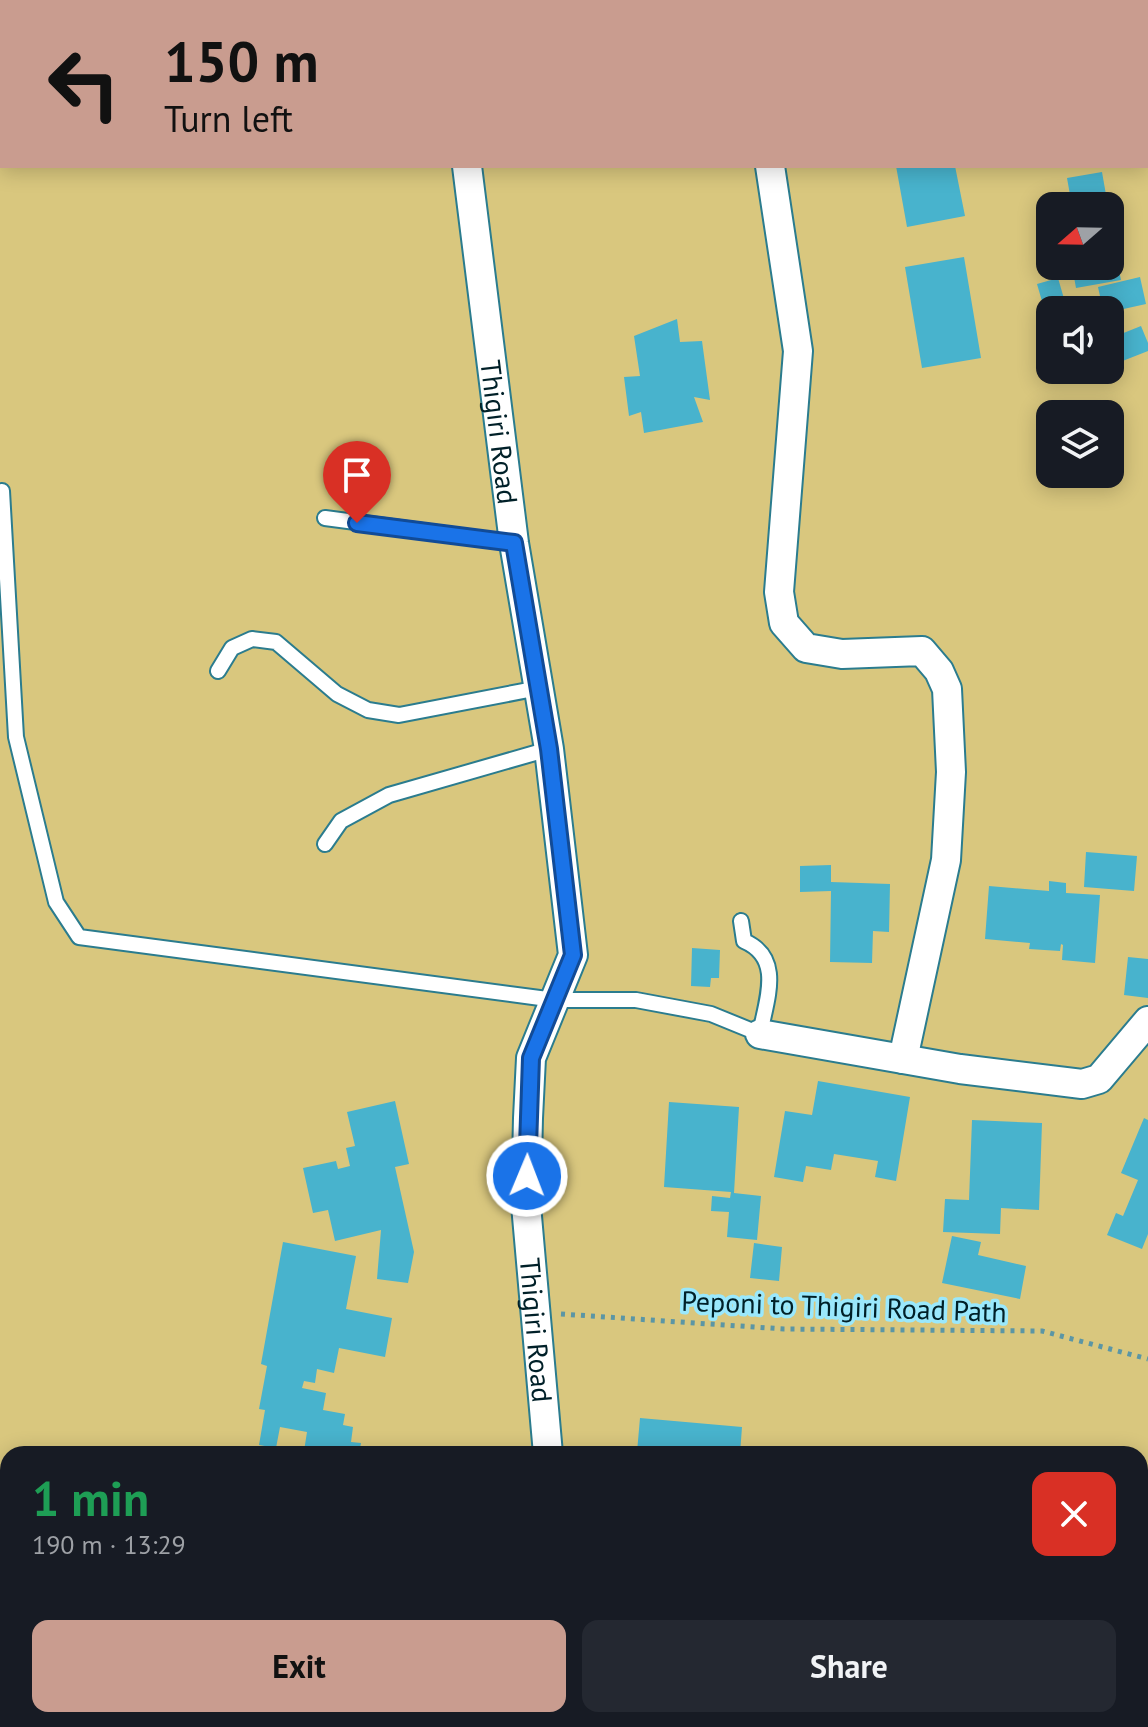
<!DOCTYPE html>
<html lang="en">
<head>
<meta charset="utf-8">
<style>
	:root { --surface:#171b24; --page:#242831; --text:#f1f3f6; --muted:#9ea1a6; --accent:#c99c8f }
	body { margin:0; font-family:"PT Sans",sans-serif; background:var(--page); color:var(--text); height:100vh; display:flex; flex-direction:column; font-size:30px; white-space:nowrap }
	* { box-sizing:border-box; margin:0 }
	p { font-size:26px; color:var(--muted) }
	.icon { flex:none; width:44px; height:44px; fill:none; stroke:currentColor; stroke-width:2; stroke-linecap:round; stroke-linejoin:round }
	.map { position:relative; flex:1; overflow:hidden }
	.sheet { position:absolute; left:0px; top:1446px; width:1148px; height:282px; display:flex; flex-direction:column; background:var(--surface); border-radius:24px 24px 0 0; box-shadow:0 4px 20px #0003 }
	.sheet>* { flex:none }
	.hud { position:absolute; left:0px; top:0px; width:1148px; height:168px; box-shadow:0 4px 20px #0003; background:#c99c8f; color:#111; overflow:hidden }
	.needle { width:52px; rotate:250deg }
	.fabs { position:absolute; left:1036px; top:192px; display:grid; gap:16px }
	.fabs a { display:grid; place-items:center; width:88px; height:88px; border-radius:16px; background:var(--surface); box-shadow:0 4px 20px #0003; font-size:40px }
	.pin { position:absolute; display:grid; place-items:center; width:68px; height:68px; color:#fff; margin:-82px -34px; border-radius:50% 50% 50% 0; rotate:-45deg; box-shadow:0 0 8px #0007 }
	.pin .icon { rotate:45deg }
	.me { position:absolute; width:88px; margin:-44px; rotate:1deg; stroke-linejoin:round; filter:drop-shadow(0 0 6px #0008) }
	.turn { display:flex; align-items:center; gap:28px; height:168px; padding:0 32px; font-size:36px }
	.turn .icon { width:104px; height:104px; stroke-width:2.5 }
	.turn b { display:block; font-size:56px; line-height:68px }
	.round { display:grid; place-items:center; flex:none; width:84px; height:84px; border-radius:16px; background:var(--page) }
	.headline { display:flex; align-items:center; justify-content:space-between; height:136px; padding:0 32px }
	h1 { font-size:48px; font-weight:600; line-height:60px; color:#1e9e55 }
	.button { display:flex; gap:16px; margin-top:auto; padding:16px 32px }
	.button a { flex:1; height:92px; border-radius:16px; background:var(--accent); color:#111; font-size:32px; font-weight:600; line-height:92px; text-align:center }
	.button a+a { background:var(--page); color:var(--text) }
	.map>svg:first-child { display:block }
	.green { fill:#d9c77e; fill-rule:evenodd }
	.building { fill:#48b3cd }
	.lines { fill:none; stroke-linecap:round; stroke-linejoin:round }
	.service-casing { stroke:#2b7c8e; stroke-width:18 }
	.minor-casing { stroke:#2b7c8e; stroke-width:32 }
	.path { stroke:#5b96a5; stroke-width:5; stroke-dasharray:4 6; stroke-linecap:butt }
	.service { stroke:#fff; stroke-width:14 }
	.minor { stroke:#fff; stroke-width:28 }
	.route-casing { stroke:#114b97; stroke-width:20 }
	.route { stroke:#1a73e8; stroke-width:14 }
	.labels { text-anchor:middle; dominant-baseline:central; stroke-width:7; stroke-linejoin:round; paint-order:stroke }
	.street-label { font-size:28px; fill:#002028; stroke:#9ae8fc }
</style>
</head>
<body>
<div class="map">
<svg width="1148" height="1727" viewBox="0 0 1148 1727">
	<rect width="100%" height="100%" fill="#9ae8fc"/>
	<path class="green" d="M0 0H1148V1727H0ZM2 2H1146V166H2ZM1050 206H1110V266H1050ZM1050 310H1110V370H1050ZM1050 414H1110V474H1050ZM8 1454H1140V1720H8Z"/>
	<path class="building" d="M896 166H955L965 216 907 227Z
		M1102 172 1108 206H1072L1067 178Z
		M1110 227 1121 280 1076 288 1072 266H1110Z
		M964 257 981 358 922 368 905 267Z
		M1140 277 1146 304 1110 312V310H1103L1098 287Z
		M1058 278 1067 309 1050 310V314L1046 315 1037 284Z
		M677 319 680 342 702 341 710 400 694 397 703 422 644 433 641 412 629 416 624 377 640 376 634 336Z
		M1141 326 1148 343V351L1120 362 1111 338Z
		M1050 329V371L1043 372 1036 331Z
		M1086 852 1137 856 1134 891 1084 887Z
		M831 865V882L890 884 889 932 873 931 872 963 830 962 831 891 800 892V866Z
		M1049 881 1066 883V893L1100 895 1095 963 1062 960 1063 945 1061 944 1060 951 1029 949 1030 943 985 939 989 886 1049 891Z
		M692 948 720 950 719 978H711L710 987 691 986Z
		M1128 957 1148 959V998L1124 995Z
		M818 1081 910 1097 896 1181 875 1177 878 1161 834 1154 831 1170 806 1166 803 1182 774 1177 785 1111 812 1115Z
		M395 1101 409 1164 395 1167 414 1252 408 1283 377 1279 381 1230 335 1241 328 1210 313 1213 303 1168 336 1161 338 1169 350 1166 346 1148 355 1146 347 1112Z
		M669 1102 739 1107 734 1193 761 1196 757 1240 727 1237 729 1212 711 1211 712 1196 730 1198 731 1192 664 1187Z
		M1144 1118 1148 1120V1234L1142 1249 1107 1235 1116 1213 1123 1216 1138 1180 1121 1173Z
		M972 1120 1042 1123 1039 1210 1001 1208 1000 1234 943 1232 945 1199 969 1200Z
		M952 1236 981 1242 978 1255 1026 1266 1020 1299 942 1283Z
		M283 1242 356 1256 346 1309 392 1318 385 1357 339 1348 334 1373 317 1369 315 1383 304 1381 302 1388 326 1393 323 1410 345 1414 343 1425 353 1427 351 1442 361 1443 359 1454H320L304 1451 307 1432 280 1427 276 1448 259 1445 265 1410 259 1409 267 1366 261 1364Z
		M754 1243 782 1247 779 1281 750 1278Z
		M640 1418 742 1427 740 1454 637 1452Z
		M670 1720H750V1727H670Z"/>
	<g class="lines">
		<defs>
			<path id="service" d="M2 491 16 737 56 902 79 937 555 1000H636L711 1014 760 1034C766 1000 784 958 744 941L741 921
				M325 518 514 543
				M218 671 232 648 252 639 276 642 337 694 368 710 399 715 539 688
				M325 844 341 821 389 795 549 749"/>
			<g id="minor">
				<path d="M358 0 359 2"/>
				<path d="M446 0 447 2"/>
				<path d="M745 0V2"/>
				<path id="s1" d="M467 166 514 543 549 749 573 955 531 1058 528 1118 526 1205 548 1454"/>
				<path d="M770 166 798 351 779 592 784 623 806 648 842 654 922 651 939 671 947 689 951 772 946 860 903 1059"/>
				<path d="M760 1034 960 1069 1082 1084 1099 1079 1148 1021"/>
				<path d="M567 1720V1727"/>
			</g>
		</defs>
		<use href="#service" class="service-casing"/>
		<use href="#minor" class="minor-casing"/>
		<path class="path" d="M561 1314 784 1329 1042 1331 1148 1359"/>
		<use href="#service" class="service"/>
		<use href="#minor" class="minor"/>
	</g>
	<g class="lines">
		<defs>
			<path id="route" d="M357 523 514 543 549 749 573 955 531 1058 527 1176"/>
		</defs>
		<use href="#route" class="route-casing"/>
		<use href="#route" class="route"/>
	</g>
	<g class="labels">
		<g class="street-label">
			<text stroke="none"><textPath href="#s1" startOffset="268">Thigiri Road</textPath></text>
			<text transform="translate(844 1306) rotate(2)">Peponi to Thigiri Road Path</text>
			<text stroke="none"><textPath href="#s1" startOffset="1180">Thigiri Road</textPath></text>
		</g>
	</g>
</svg>
<div class="fabs">
<a><svg class="needle" viewBox="-14 -14 28 28"><path d="M0-13l5 13h-10z" fill="#e53935"/><path d="M0 13l5-13h-10z" fill="#9ea1a6"/></svg></a>
<a><svg class="icon" aria-label="sound" viewBox="0 0 24 24"><path d="M4 9h4l5-4v14l-5-4H4zM17 9q2 3 0 6"/></svg></a>
<a><svg class="icon" aria-label="layers" viewBox="0 0 24 24"><path d="M12 4l9 5-9 5-9-5zM3 14l9 5 9-5"/></svg></a>
</div>
<div class="pin" style="left:357px;top:523px;background:#d93025"><svg class="icon" aria-label="arrive" viewBox="0 0 24 24"><path d="M6 21V4h12l-3 4 3 4H6"/></svg></div>
<svg class="me" style="left:527px;top:1176px" viewBox="-20 -20 40 40"><circle r="17" fill="#1a73e8" stroke="#fff" stroke-width="3"/><path d="M0-11L8 9 0 5-8 9z" fill="#fff"/></svg>
<div class="hud">
<div class="turn"><svg class="icon" aria-label="left" viewBox="0 0 24 24"><path d="M17 20v-9H6M10 6l-5 5 5 5"/></svg><div><b>150 m</b>Turn left</div></div>
</div>
<section class="sheet">
<div class="headline"><div><h1>1 min</h1><p>190 m · 13:29</p></div><a class="round" style="background:#d93025;color:#fff"><svg class="icon" aria-label="close" viewBox="0 0 24 24"><path d="M6 6l12 12M18 6L6 18"/></svg></a></div>
<div class="button"><a>Exit</a><a>Share</a></div>
</section>
</div>
</body>
</html>
